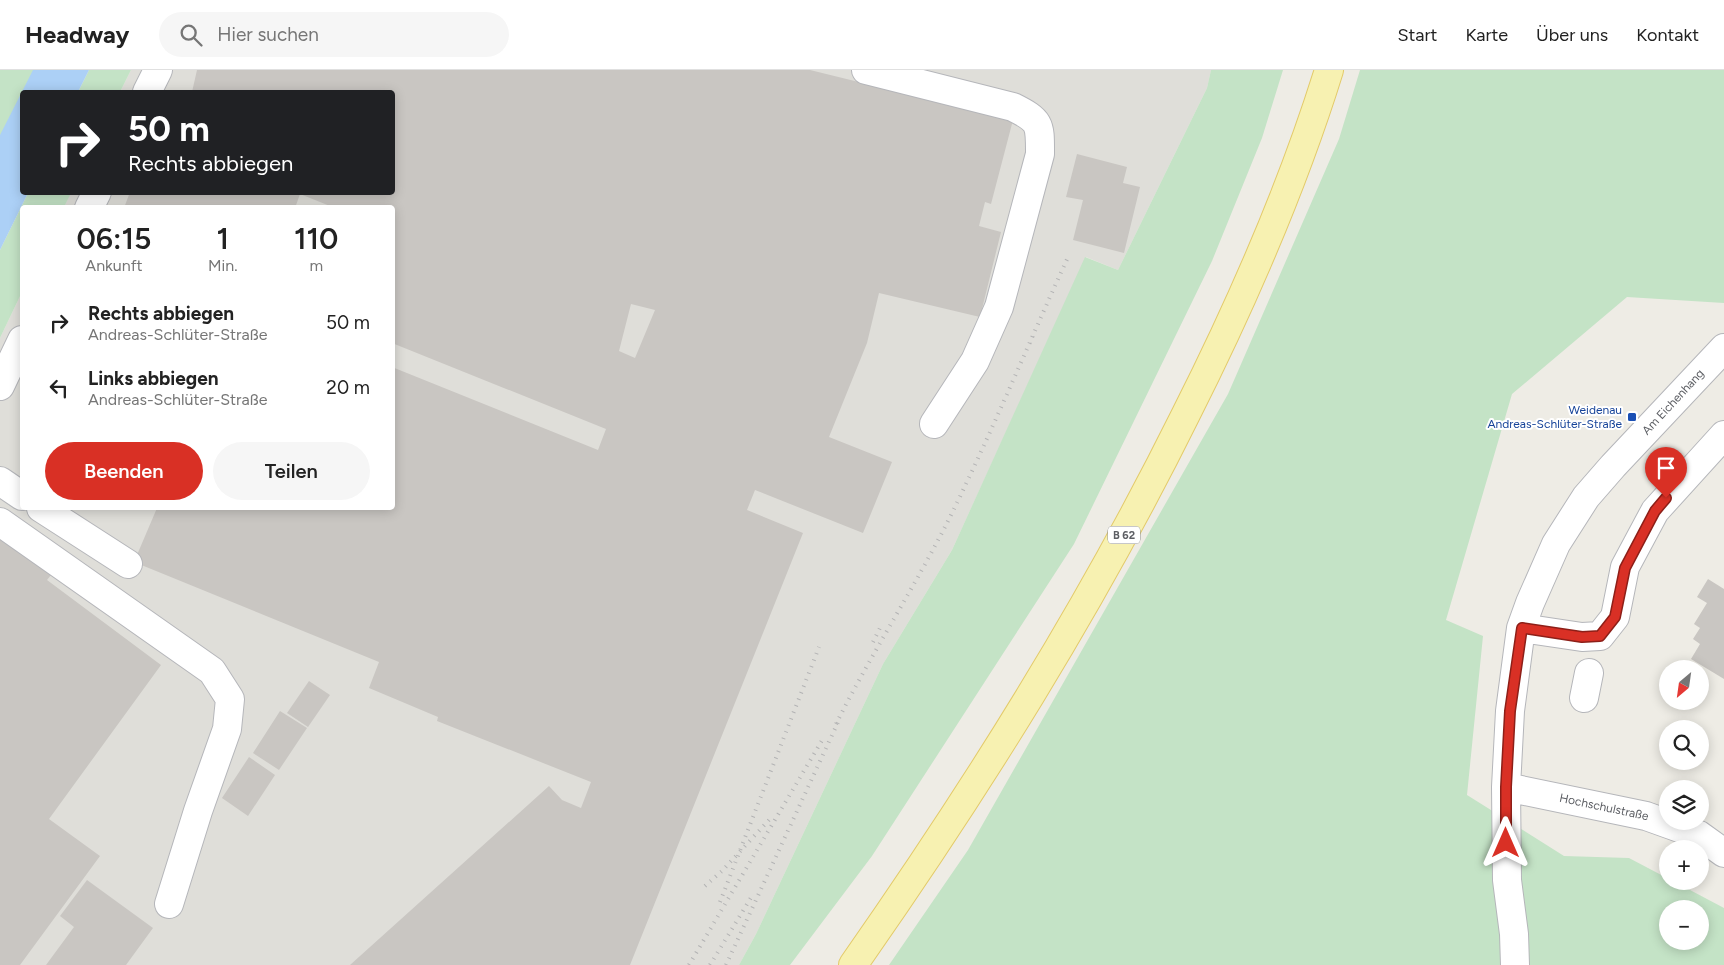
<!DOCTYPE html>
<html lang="de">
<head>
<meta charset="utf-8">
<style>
	:root { --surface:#fff; --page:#f6f6f6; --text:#222; --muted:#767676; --line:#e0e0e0; --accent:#d93025 }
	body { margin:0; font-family:Figtree,sans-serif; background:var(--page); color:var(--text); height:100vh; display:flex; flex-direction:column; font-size:19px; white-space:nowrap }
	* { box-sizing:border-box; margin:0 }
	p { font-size:16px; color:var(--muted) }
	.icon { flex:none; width:28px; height:28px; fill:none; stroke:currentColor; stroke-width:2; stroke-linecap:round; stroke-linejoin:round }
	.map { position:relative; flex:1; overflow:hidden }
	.side { position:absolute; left:20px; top:135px; width:375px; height:305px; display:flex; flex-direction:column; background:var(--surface); border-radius:5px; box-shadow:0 2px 12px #0003 }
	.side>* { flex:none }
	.banner { position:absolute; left:20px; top:20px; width:375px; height:105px; border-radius:5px; box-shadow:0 2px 12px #0003; background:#202124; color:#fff; overflow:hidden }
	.needle { width:32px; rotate:209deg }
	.fabs { position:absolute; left:1659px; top:590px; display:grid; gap:10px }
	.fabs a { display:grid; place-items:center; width:50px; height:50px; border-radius:50%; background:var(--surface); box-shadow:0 2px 12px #0003; font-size:25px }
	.pin { position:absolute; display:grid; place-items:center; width:42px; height:42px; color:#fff; margin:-51px -21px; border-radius:50% 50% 50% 0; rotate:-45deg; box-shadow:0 0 5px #0007 }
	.pin .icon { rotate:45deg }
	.me { position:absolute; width:55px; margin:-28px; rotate:0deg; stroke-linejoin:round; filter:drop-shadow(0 0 4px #0008) }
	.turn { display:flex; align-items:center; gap:18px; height:105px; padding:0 25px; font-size:22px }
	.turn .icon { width:65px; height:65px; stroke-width:2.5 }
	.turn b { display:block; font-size:35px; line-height:42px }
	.eta { display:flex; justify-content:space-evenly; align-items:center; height:85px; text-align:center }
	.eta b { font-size:30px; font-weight:600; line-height:35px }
	.primary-button { display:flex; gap:10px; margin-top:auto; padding:10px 25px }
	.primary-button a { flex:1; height:58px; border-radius:30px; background:var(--accent); color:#fff; font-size:20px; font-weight:600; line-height:58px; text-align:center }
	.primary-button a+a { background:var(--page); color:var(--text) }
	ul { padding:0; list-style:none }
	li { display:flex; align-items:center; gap:15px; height:65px; padding:0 25px }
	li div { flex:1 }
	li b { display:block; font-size:19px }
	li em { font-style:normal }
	header { display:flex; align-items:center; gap:30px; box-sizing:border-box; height:70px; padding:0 25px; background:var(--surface); border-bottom:1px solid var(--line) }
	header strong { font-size:24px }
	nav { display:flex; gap:28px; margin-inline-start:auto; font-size:18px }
	.search { width:350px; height:45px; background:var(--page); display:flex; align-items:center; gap:12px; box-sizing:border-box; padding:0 18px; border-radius:28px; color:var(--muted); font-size:19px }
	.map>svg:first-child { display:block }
	.industrial { fill:#dfded9 }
	.green { fill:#c4e3c6; fill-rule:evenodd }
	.water { fill:#acd0f6 }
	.building { fill:#c9c6c2; fill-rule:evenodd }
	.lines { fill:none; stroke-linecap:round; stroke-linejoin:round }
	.minor-casing { stroke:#b5b6ba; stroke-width:30 }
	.major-casing { stroke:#e3ca69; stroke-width:30 }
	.minor { stroke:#fff; stroke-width:28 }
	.major { stroke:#f7f1b1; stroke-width:28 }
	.rail { stroke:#b3b3b4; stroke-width:4; stroke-dasharray:1 6; stroke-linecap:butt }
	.route-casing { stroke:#8d1f18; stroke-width:12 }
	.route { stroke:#d93025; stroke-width:9 }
	.transit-dot { fill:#1a4fb4; stroke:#fff; stroke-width:2 }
	.labels { text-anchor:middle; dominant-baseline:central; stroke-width:4; stroke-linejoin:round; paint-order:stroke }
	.shield { fill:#fff; stroke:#8e8f92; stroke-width:1 }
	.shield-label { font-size:11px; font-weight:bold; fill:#5d5f64 }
	.street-label { font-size:12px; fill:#5d5f64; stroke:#fff }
	.transit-label { font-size:12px; fill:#164399; stroke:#fff; text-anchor:end }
</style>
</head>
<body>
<header>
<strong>Headway</strong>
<div class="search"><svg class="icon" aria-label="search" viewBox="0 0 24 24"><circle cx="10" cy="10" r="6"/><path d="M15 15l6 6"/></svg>Hier suchen</div>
<nav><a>Start</a><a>Karte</a><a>Über uns</a><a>Kontakt</a></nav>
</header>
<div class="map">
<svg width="1724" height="895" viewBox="0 0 1724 895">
	<rect width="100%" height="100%" fill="#eeece5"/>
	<path class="industrial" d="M131 0H1211L1207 18 1118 200 1086 187 952 480 883 594 756 864 739 895H0V268L22 222V438H392V138L64 137 71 122H392V22H120Z"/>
	<path class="green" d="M0 0H38L22 22 0 76Z
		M89 0H131L120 22H78Z
		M1211 0H1283L1262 68 1212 191 1074 474 872 786 790 895H739L756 864 883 594 952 480 1085 187 1118 200 1207 18Z
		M1360 0H1724V233L1627 227 1512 324 1446 550 1483 566 1467 725 1564 786 1629 788 1667 808 1668 811H1673L1724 838V895H889L968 780 1228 324 1339 69ZM1668 839H1700V871H1668Z
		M28 123H71L64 137 22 138V222L0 268V180Z"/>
	<path class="water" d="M33 0H89L78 22H22V122L28 123 0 180V65Z"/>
	<path class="building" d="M197 0H810L1013 50 991 134 985 132 979 156 1001 162 980 247 879 223 867 273 829 367 892 392 863 463 755 420 747 440 803 463 630 895H350L549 716 562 730 581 738 591 712 437 651 438 647 369 618 379 592 134 492 157 438H392V297L598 380 606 359 392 273V138H335L300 124 295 138H124L130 122H392V22H192ZM631 234 655 240 635 288 619 281Z
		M1077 84 1127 97 1123 113 1140 117 1124 183 1073 170 1083 130 1066 127Z
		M0 468 51 505 47 510 161 595 49 749 100 786 20 895H0Z
		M1708 509 1724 519V609L1691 589 1700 574 1693 569 1700 558 1694 554 1707 533 1697 527Z
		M309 611 330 625 308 657 287 643Z
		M280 641 307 658 279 700 253 683Z
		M249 687 275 705 248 746 222 728Z
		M87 810 153 858 126 895H46L74 857 60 846Z"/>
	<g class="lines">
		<defs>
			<path id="minor" d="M866 0 1013 37C1041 51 1040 54 1040 84L999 237 975 291 934 354
				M147 22 158 0
				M89 138 97 122
				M0 316 22 270
				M0 411 22 426
				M41 438 128 494
				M0 452 212 601 230 629 227 659 198 741 169 834
				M1521 558 1582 567 1600 566 1615 547 1625 497 1655 441 1724 365
				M1584 628 1589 603
				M1506 717 1646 746 1699 765 1724 783
				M1515 895 1514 864 1507 810 1506 717 1510 641 1521 558 1530 533 1556 474 1586 427 1613 396 1724 278"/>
			<path id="major" d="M853 895C977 718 1090 538 1186 344 1242 233 1292 119 1329 0"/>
		</defs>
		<use href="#minor" class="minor-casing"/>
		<use href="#major" class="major-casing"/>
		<use href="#minor" class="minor"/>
		<use href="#major" class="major"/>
		<path class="rail" d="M873 572 882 554
			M836 654C872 582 917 514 953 441 994 357 1030 270 1069 185
			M705 816 722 801 769 750
			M720 832 819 577
			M689 895 824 667
			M710 895 752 826
			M726 895 839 650"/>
	</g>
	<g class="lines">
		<defs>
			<path id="route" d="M1506 773V717L1510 641 1522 558 1582 567 1600 566 1615 547 1625 498 1655 441 1666 428"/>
		</defs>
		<use href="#route" class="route-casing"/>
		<use href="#route" class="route"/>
	</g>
	<rect class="transit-dot" x="1627" y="342" width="10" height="10" rx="2.5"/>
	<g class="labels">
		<rect class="shield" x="1108" y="456.5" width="32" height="17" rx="4"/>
		<g class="shield-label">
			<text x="1124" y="465">B 62</text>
		</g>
		<g class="street-label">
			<text transform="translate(1673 332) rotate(-47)">Am Eichenhang</text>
			<text transform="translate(1604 737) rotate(12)">Hochschulstraße</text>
		</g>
		<g class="transit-label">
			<text x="1622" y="340">Weidenau<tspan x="1622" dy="14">Andreas-Schlüter-Straße</tspan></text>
		</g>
	</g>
</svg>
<div class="fabs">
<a><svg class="needle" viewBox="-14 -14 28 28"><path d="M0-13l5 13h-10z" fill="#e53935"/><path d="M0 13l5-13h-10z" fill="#767676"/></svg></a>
<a><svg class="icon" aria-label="search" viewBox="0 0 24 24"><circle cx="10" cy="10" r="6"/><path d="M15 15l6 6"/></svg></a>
<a><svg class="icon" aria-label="layers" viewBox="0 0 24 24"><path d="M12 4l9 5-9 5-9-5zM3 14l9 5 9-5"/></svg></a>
<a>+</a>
<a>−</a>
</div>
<div class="pin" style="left:1666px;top:428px;background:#d93025"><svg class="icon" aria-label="arrive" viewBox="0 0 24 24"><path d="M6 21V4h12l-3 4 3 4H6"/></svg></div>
<svg class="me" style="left:1506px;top:773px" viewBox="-20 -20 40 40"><path d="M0-17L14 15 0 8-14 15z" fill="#d93025" stroke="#fff" stroke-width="4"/></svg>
<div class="banner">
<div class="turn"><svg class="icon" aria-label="right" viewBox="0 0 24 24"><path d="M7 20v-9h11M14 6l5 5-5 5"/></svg><div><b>50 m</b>Rechts abbiegen</div></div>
</div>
<section class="side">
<div class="eta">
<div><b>06:15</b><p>Ankunft</p></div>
<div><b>1</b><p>Min.</p></div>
<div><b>110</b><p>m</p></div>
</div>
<ul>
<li><svg class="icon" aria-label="right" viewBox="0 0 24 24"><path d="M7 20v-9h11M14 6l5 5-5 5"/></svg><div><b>Rechts abbiegen</b><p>Andreas-Schlüter-Straße</p></div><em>50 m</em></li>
<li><svg class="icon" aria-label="left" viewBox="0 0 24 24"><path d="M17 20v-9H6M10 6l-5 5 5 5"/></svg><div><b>Links abbiegen</b><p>Andreas-Schlüter-Straße</p></div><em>20 m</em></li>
</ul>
<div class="primary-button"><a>Beenden</a><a>Teilen</a></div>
</section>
</div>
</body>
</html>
